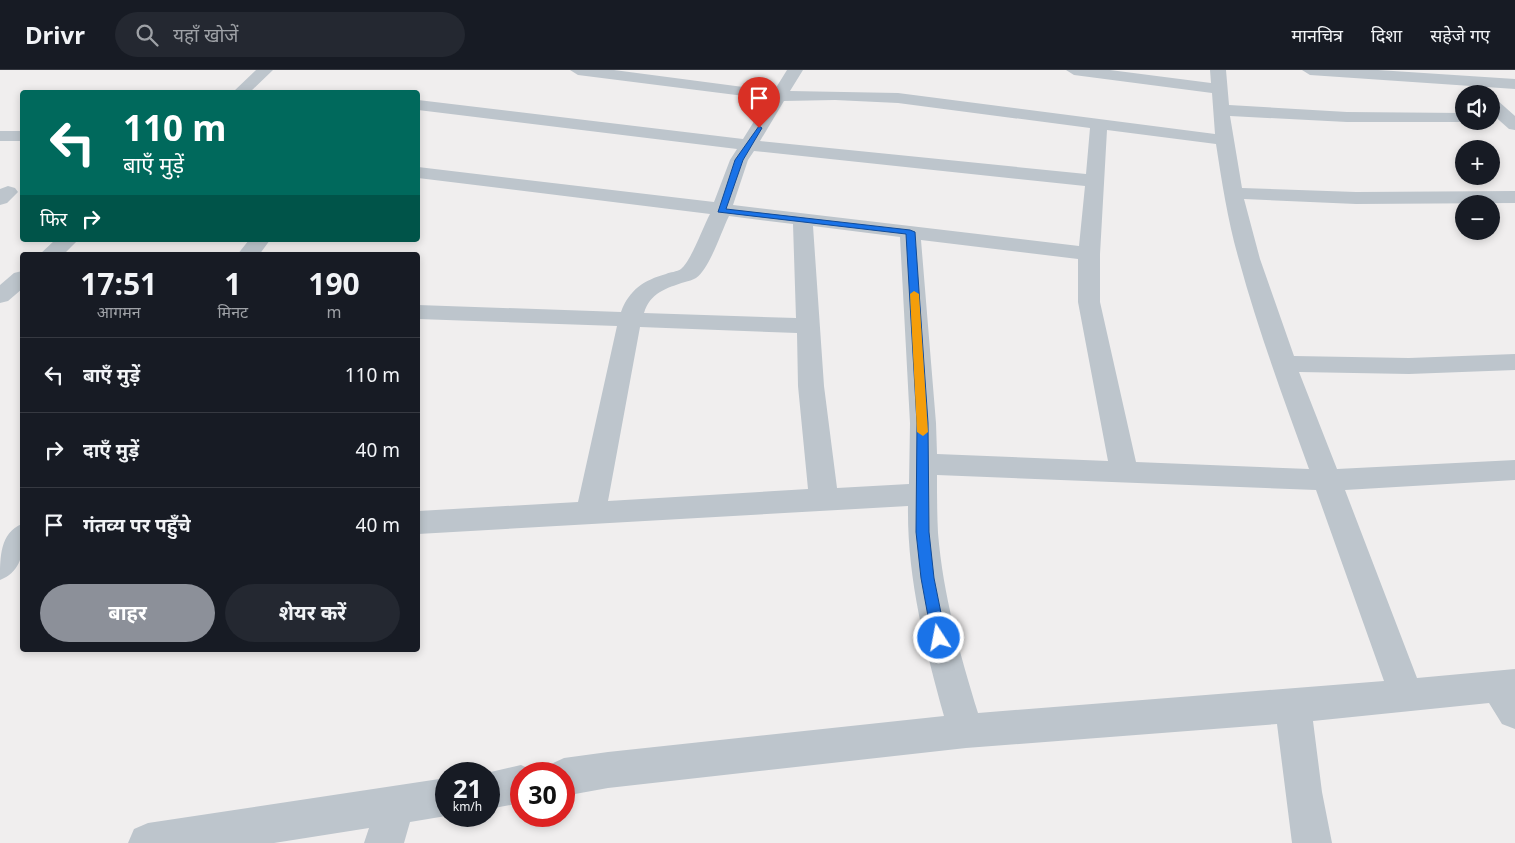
<!DOCTYPE html>
<html lang="hi">
<head>
<meta charset="utf-8">
<style>
	:root { --surface:#171b24; --page:#242831; --text:#f1f3f6; --muted:#9ea1a6; --line:#363941; --accent:#8c9099 }
	body { margin:0; font-family:"Noto Sans","Noto Sans Devanagari",sans-serif; background:var(--page); color:var(--text); height:100vh; display:flex; flex-direction:column; font-size:19px; white-space:nowrap }
	* { box-sizing:border-box; margin:0 }
	p { font-size:16px; color:var(--muted) }
	.icon { flex:none; width:28px; height:28px; fill:none; stroke:currentColor; stroke-width:2; stroke-linecap:round; stroke-linejoin:round }
	.map { position:relative; flex:1; overflow:hidden }
	.drawer { position:absolute; left:20px; top:182px; width:400px; height:400px; display:flex; flex-direction:column; background:var(--surface); border-radius:5px; box-shadow:0 2px 8px #0003 }
	.drawer>* { flex:none }
	.banner { position:absolute; left:20px; top:20px; width:400px; height:152px; border-radius:5px; box-shadow:0 2px 8px #0003; background:#00695c; color:#fff; overflow:hidden }
	.controls { position:absolute; left:1455px; top:15px; display:grid; gap:10px }
	.controls a { display:grid; place-items:center; width:45px; height:45px; border-radius:50%; background:var(--surface); box-shadow:0 2px 8px #0003; font-size:25px }
	.speed { position:absolute; left:435px; top:692px; display:flex; gap:10px; font-size:25px; font-weight:700; text-align:center }
	.speed>* { display:grid; place-content:center; width:65px; height:65px; border-radius:50%; background:var(--surface); box-shadow:0 2px 8px #0003; line-height:1 }
	.speed small { font-size:12px; font-weight:400 }
	.speed .limit { border:8px solid #d22; background:#fff; color:#111 }
	.pin { position:absolute; display:grid; place-items:center; width:42px; height:42px; color:#fff; margin:-51px -21px; border-radius:50% 50% 50% 0; rotate:-45deg; box-shadow:0 0 5px #0007 }
	.pin .icon { rotate:45deg }
	.me { position:absolute; width:55px; margin:-28px; rotate:349deg; stroke-linejoin:round; filter:drop-shadow(0 0 4px #0008) }
	.turn { display:flex; align-items:center; gap:18px; height:105px; padding:0 20px; font-size:22px }
	.turn .icon { width:65px; height:65px; stroke-width:2.5 }
	.turn b { display:block; font-size:35px; line-height:42px }
	.then { display:flex; align-items:center; height:48px; padding:0 20px; background:#0003; gap:10px; font-size:19px }
	.eta { display:flex; justify-content:space-evenly; align-items:center; height:85px; text-align:center }
	.eta b { font-size:30px; font-weight:700; line-height:35px }
	.primary-button { display:flex; gap:10px; margin-top:auto; padding:10px 20px }
	.primary-button a { flex:1; height:58px; border-radius:30px; background:var(--accent); color:#fff; font-size:20px; font-weight:700; line-height:58px; text-align:center }
	.primary-button a+a { background:var(--page); color:var(--text) }
	ul { padding:0; list-style:none }
	li { display:flex; align-items:center; gap:15px; height:75px; padding:0 20px; border-top:1px solid var(--line) }
	li div { flex:1 }
	li b { display:block; font-size:19px }
	li em { font-style:normal }
	header { display:flex; align-items:center; gap:30px; box-sizing:border-box; height:70px; padding:0 25px; background:var(--surface); border-bottom:1px solid var(--line) }
	header strong { font-size:24px }
	nav { display:flex; gap:28px; margin-inline-start:auto; font-size:18px }
	.search { width:350px; height:45px; background:var(--page); display:flex; align-items:center; gap:12px; box-sizing:border-box; padding:0 18px; border-radius:28px; color:var(--muted); font-size:19px }
	.map>svg:first-child { display:block }
	.lines { fill:none; stroke-linecap:round; stroke-linejoin:round }
	.minor { fill:#bdc5cc; fill-rule:evenodd }
	.route { fill:#1a73e8; stroke:#114b97 }
	.slow { fill:#f59e0b }
</style>
</head>
<body>
<header>
<strong>Drivr</strong>
<div class="search"><svg class="icon" aria-label="search" viewBox="0 0 24 24"><circle cx="10" cy="10" r="6"/><path d="M15 15l6 6"/></svg>यहाँ खोजें</div>
<nav><a>मानचित्र</a><a>दिशा</a><a>सहेजे गए</a></nav>
</header>
<div class="map">
<svg width="1515" height="773" viewBox="0 0 1515 773">
	<rect width="100%" height="100%" fill="#f0eeee"/>
	<g class="lines">
		<path class="minor" d="M256 0H273L250 22H233Z
			M570 0H614L774 21 787 0H803L790 21 898 23 1215 64 1212 23 1074 5 1066 0H1110L1211 13 1210 0H1226L1229 35 1347 42 1464 43V51L1470 52H1347L1230 46 1242 118 1356 122 1515 121V133L1356 134 1244 129 1260 189 1294 286 1409 288 1515 284V300L1409 304 1299 302 1337 399 1515 390V410L1345 420 1417 608 1515 599V659L1502 654 1489 633 1313 651 1322 722 1332 773H1292L1277 654 966 678 608 718 564 726V704H547L551 694 564 688 608 682 944 646C925 577 907 508 908 436L418 464V441L578 432 617 256 418 249V235L621 242C629 220 644 210 666 204 670 202 677 202 681 199 691 191 703 157 710 144L418 108V97L714 132 730 90 737 79 418 40V30L743 69 768 29 578 5ZM835 30 898 33 1090 58 1086 104 760 71 784 31ZM1107 60 1216 74C1222 113 1228 152 1239 190 1258 260 1284 330 1309 399L1136 392 1100 232V184ZM754 81 1085 116 1079 176 733 135 748 90ZM729 146 793 154 796 248 644 243C650 223 666 218 685 212 688 211 693 210 696 208 710 198 721 162 729 146ZM813 156 900 167 910 353 909 414 837 418 824 316ZM921 170 1078 189V232L1108 391 937 384 936 353ZM640 257 797 263 798 316 808 419 608 431ZM937 405 1316 420 1384 611 978 643C960 584 943 525 938 463 937 444 937 424 937 405Z
			M1302 0H1378L1515 9V19L1310 5Z
			M1491 29 1497 30 1515 46V60L1509 59 1491 43Z
			M0 61H22V71H0Z
			M8 116 15 118 18 122 7 133 0 135V119Z
			M55 170H78L63 185H39Z
			M249 170H270L259 185H237Z
			M22 201V219L8 231 0 233V215L14 203Z
			M22 454C25 476 24 501 0 510 0 487 0 463 22 454Z
			M521 695 534 701 536 704H521V733L489 739V704H482Z
			M446 708V746L410 752 404 773H364L369 758 274 773H128L134 759 148 753Z"/>
	</g>
	<path class="route" d="M759 56 762 58 743 90 726 139 910 160 915 162 928 353 929 462 934 508 946 568 944 572 939 574 934 572 932 568 921 508 916 462 917 353 906 164 718 142 735 90Z"/>
	<path class="slow" d="M914 221 919 224 928 362 923 366 917 362 910 224Z"/>
</svg>
<div class="controls">
<a><svg class="icon" aria-label="sound" viewBox="0 0 24 24"><path d="M4 9h4l5-4v14l-5-4H4zM17 9q2 3 0 6"/></svg></a>
<a>+</a>
<a>−</a>
</div>
<div class="speed"><div>21<small>km/h</small></div><div class="limit">30</div></div>
<div class="pin" style="left:759px;top:58px;background:#d93025"><svg class="icon" aria-label="arrive" viewBox="0 0 24 24"><path d="M6 21V4h12l-3 4 3 4H6"/></svg></div>
<svg class="me" style="left:939px;top:568px" viewBox="-20 -20 40 40"><circle r="17" fill="#1a73e8" stroke="#fff" stroke-width="3"/><path d="M0-11L8 9 0 5-8 9z" fill="#fff"/></svg>
<div class="banner">
<div class="turn"><svg class="icon" aria-label="left" viewBox="0 0 24 24"><path d="M17 20v-9H6M10 6l-5 5 5 5"/></svg><div><b>110 m</b>बाएँ मुड़ें</div></div>
<div class="then">फिर<svg class="icon" aria-label="right" viewBox="0 0 24 24"><path d="M7 20v-9h11M14 6l5 5-5 5"/></svg></div>
</div>
<section class="drawer">
<div class="eta">
<div><b>17:51</b><p>आगमन</p></div>
<div><b>1</b><p>मिनट</p></div>
<div><b>190</b><p>m</p></div>
</div>
<ul>
<li><svg class="icon" aria-label="left" viewBox="0 0 24 24"><path d="M17 20v-9H6M10 6l-5 5 5 5"/></svg><div><b>बाएँ मुड़ें</b></div><em>110 m</em></li>
<li><svg class="icon" aria-label="right" viewBox="0 0 24 24"><path d="M7 20v-9h11M14 6l5 5-5 5"/></svg><div><b>दाएँ मुड़ें</b></div><em>40 m</em></li>
<li><svg class="icon" aria-label="arrive" viewBox="0 0 24 24"><path d="M6 21V4h12l-3 4 3 4H6"/></svg><div><b>गंतव्य पर पहुँचे</b></div><em>40 m</em></li>
</ul>
<div class="primary-button"><a>बाहर</a><a>शेयर करें</a></div>
</section>
</div>
</body>
</html>
